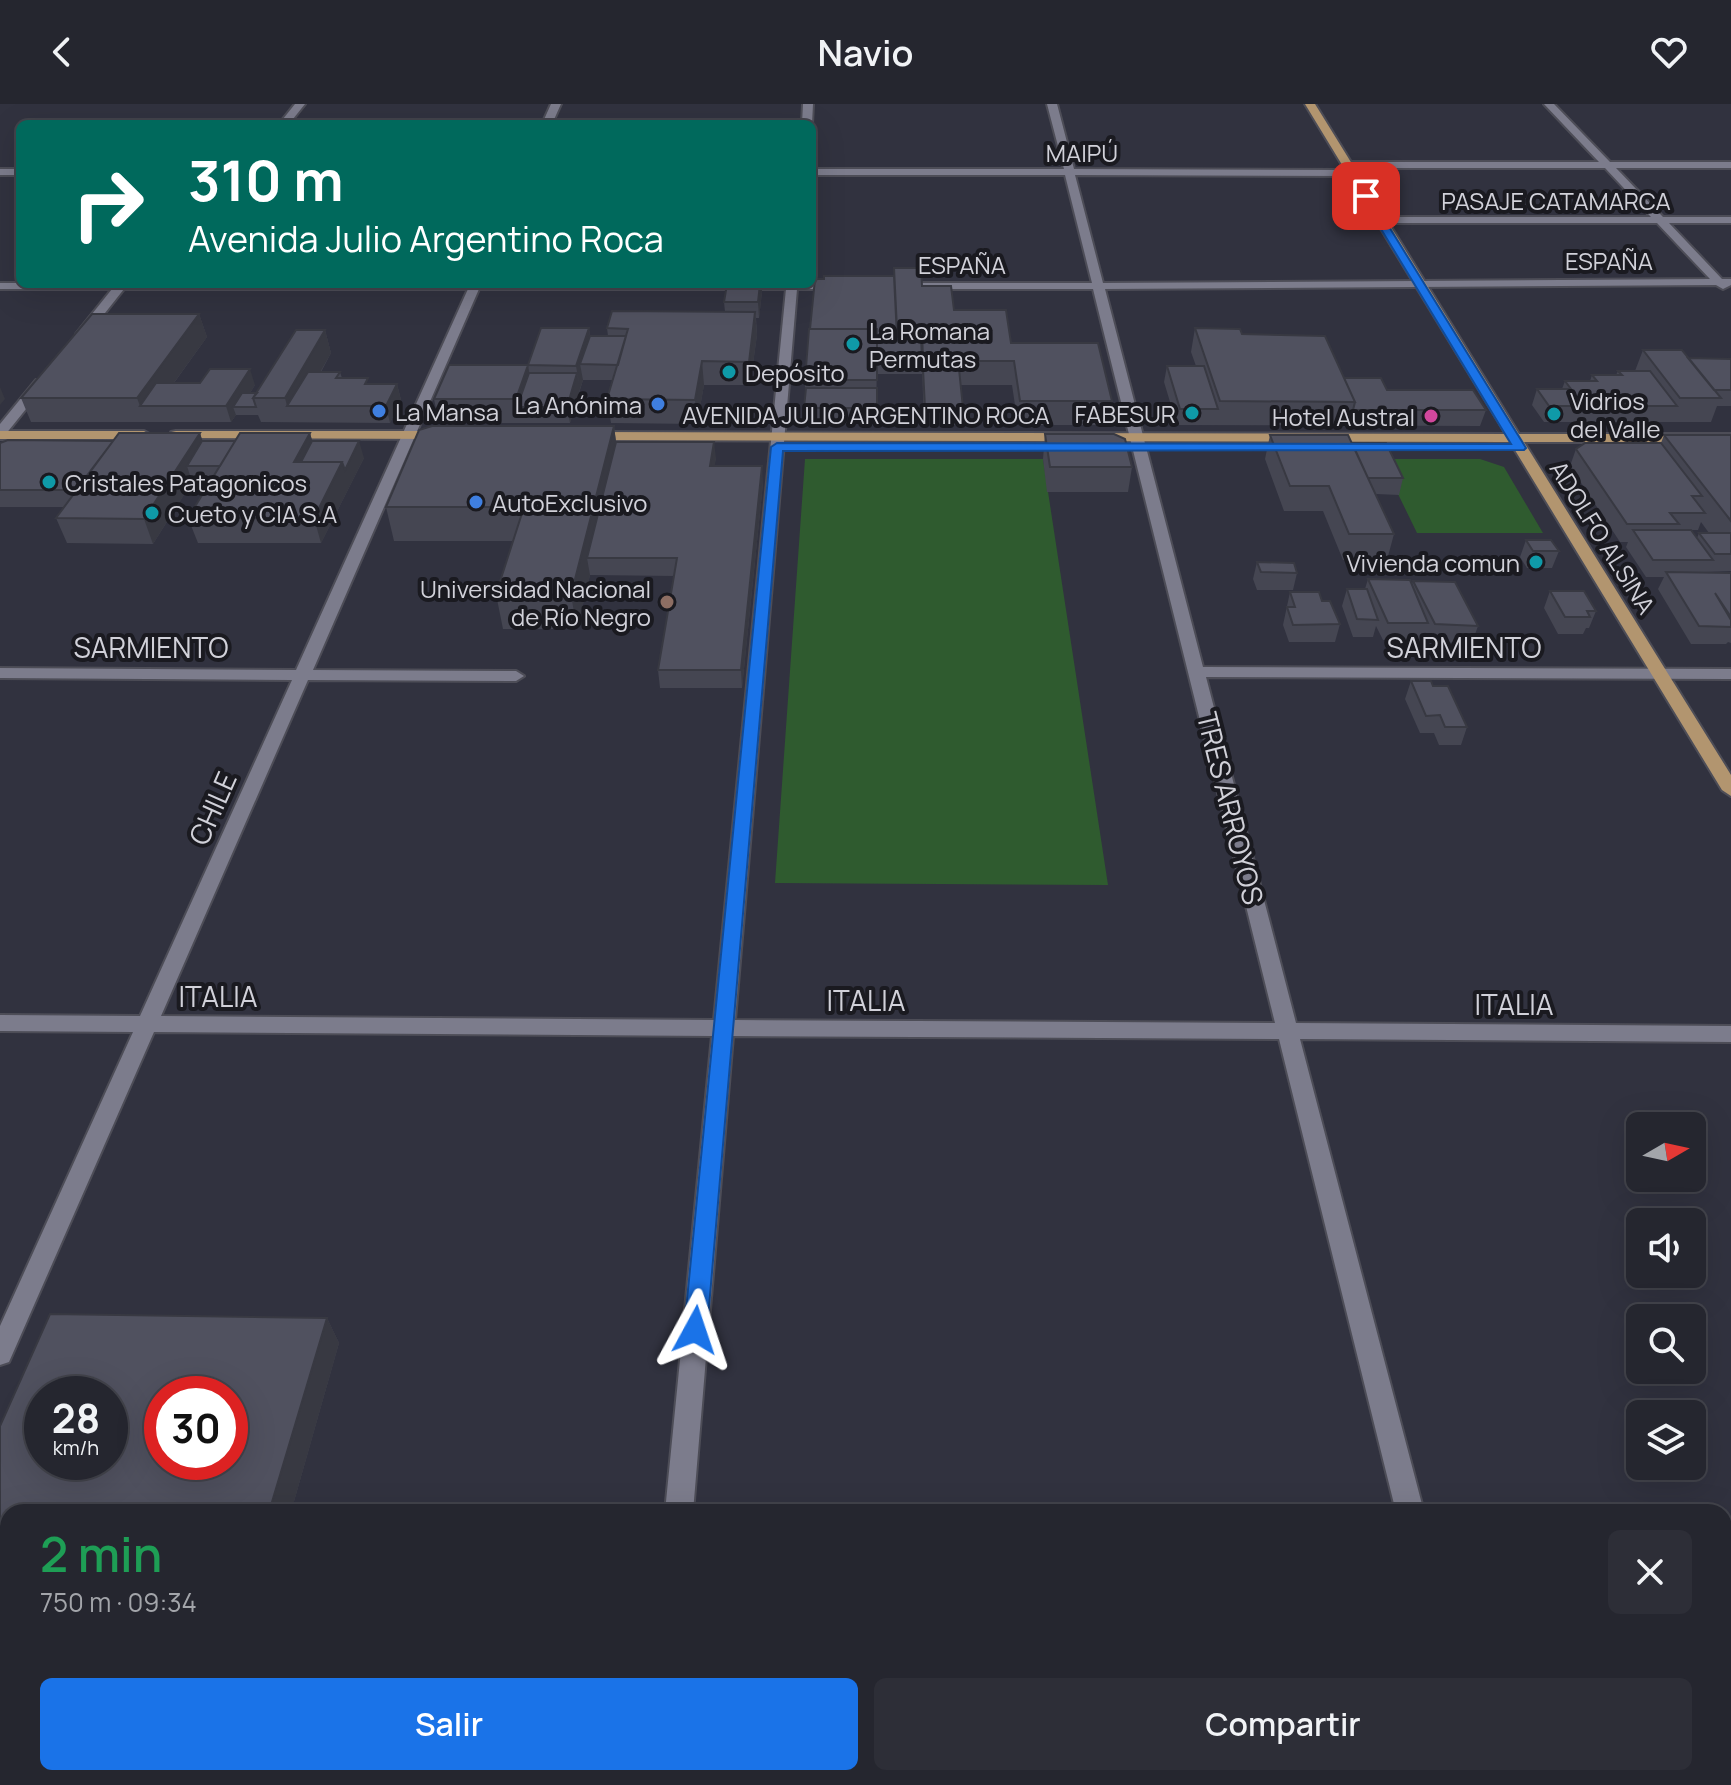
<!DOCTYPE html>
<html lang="es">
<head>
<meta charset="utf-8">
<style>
	:root { --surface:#25262f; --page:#2d2e37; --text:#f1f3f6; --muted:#a3a5aa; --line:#42434b; --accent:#1a73e8 }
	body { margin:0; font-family:Manrope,sans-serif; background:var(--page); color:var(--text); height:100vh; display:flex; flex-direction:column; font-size:30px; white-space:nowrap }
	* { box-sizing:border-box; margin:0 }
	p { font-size:26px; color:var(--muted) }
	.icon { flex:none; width:44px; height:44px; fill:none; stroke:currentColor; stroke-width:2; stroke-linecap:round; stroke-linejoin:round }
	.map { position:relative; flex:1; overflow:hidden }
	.details { position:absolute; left:0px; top:1400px; width:1732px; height:282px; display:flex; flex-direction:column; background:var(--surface); border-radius:24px 24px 0 0; box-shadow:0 8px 32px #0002,0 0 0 2px var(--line) }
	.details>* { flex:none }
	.banner { position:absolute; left:16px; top:16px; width:800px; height:168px; border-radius:12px; box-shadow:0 8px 32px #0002,0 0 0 2px var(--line); background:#00695c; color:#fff; overflow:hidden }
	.needle { width:52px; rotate:81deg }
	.controls { position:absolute; left:1626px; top:1008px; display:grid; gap:16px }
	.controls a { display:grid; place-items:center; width:80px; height:80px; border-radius:12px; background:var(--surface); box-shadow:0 8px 32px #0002,0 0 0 2px var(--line); font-size:40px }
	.speed { position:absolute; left:24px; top:1272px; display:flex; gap:16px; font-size:40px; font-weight:700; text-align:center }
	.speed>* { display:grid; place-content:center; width:104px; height:104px; border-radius:50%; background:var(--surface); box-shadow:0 8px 32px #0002,0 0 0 2px var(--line); line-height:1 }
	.speed small { font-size:20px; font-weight:400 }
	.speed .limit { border:12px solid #d22; background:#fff; color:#111 }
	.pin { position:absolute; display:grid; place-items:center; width:68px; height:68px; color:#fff; margin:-34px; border-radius:16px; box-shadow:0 4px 12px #0006 }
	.me { position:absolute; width:88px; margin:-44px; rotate:5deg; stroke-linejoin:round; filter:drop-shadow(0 0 6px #0008) }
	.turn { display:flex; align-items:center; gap:28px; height:168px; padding:0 40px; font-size:36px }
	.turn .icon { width:104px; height:104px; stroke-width:2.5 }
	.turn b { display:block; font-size:56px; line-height:68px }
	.round { display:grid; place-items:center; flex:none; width:84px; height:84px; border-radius:12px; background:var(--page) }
	.headline { display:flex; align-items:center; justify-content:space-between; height:136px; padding:0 40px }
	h1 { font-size:48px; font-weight:600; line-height:60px; color:#1e9e55 }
	.primary-button { display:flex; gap:16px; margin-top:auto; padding:16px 40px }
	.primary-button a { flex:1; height:92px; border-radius:12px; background:var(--accent); color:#fff; font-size:32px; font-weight:600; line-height:92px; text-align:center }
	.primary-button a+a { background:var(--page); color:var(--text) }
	header { display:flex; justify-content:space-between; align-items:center; height:104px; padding:0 40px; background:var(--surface); font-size:36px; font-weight:600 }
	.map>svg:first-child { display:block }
	.green { fill:#2f5b2f }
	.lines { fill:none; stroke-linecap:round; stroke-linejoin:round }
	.minor-casing { stroke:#4d4d57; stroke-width:4 }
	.major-casing { stroke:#4d4d57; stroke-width:4 }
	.minor { fill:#7c7c8c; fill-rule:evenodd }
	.major { fill:#b2956f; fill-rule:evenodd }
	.wall { fill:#454652; fill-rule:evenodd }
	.shaded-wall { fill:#383942 }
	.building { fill:#50515f; stroke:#383942; stroke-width:2; fill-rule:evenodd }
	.route { fill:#1a73e8; stroke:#114b97; stroke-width:2 }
	.culture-dot { fill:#0f9aa8; stroke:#1a1a20; stroke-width:3 }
	.shop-dot { fill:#3f7fe0; stroke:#1a1a20; stroke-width:3 }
	.hotel-dot { fill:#d1479c; stroke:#1a1a20; stroke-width:3 }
	.education-dot { fill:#8d6e63; stroke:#1a1a20; stroke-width:3 }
	.labels { text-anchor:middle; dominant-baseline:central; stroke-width:8; stroke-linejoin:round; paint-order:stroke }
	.far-street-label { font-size:24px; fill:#d1d1d9; stroke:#1a1a20 }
	.far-poi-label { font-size:24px; fill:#d1d1d9; stroke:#1a1a20; text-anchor:start }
	.street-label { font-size:28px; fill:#d1d1d9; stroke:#1a1a20 }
</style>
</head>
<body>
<header><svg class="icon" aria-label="back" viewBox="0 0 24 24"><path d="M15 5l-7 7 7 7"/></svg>Navio<svg class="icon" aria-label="heart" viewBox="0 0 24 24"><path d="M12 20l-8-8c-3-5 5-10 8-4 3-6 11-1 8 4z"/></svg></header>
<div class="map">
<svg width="1731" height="1681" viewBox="0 0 1731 1681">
	<rect width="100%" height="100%" fill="#31323f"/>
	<path class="green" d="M805 355H1043L1108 781 775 779Z
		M1381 355H1480L1504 363 1543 429H1417Z"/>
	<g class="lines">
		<defs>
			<path id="minor" d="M295 0H305L289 20H279Z
				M551 0H561L552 20H542Z
				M803 0H813L812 20H802Z
				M1047 0H1057L1074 65 1351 66 1356 69 1351 72 1075 71 1103 179 1710 175 1657 119H1380L1375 116 1380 113H1651L1605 64H1347L1342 61 1347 58H1599L1544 0H1554L1610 58H1731V64H1616L1663 113H1731V119H1669L1722 175H1731V181L1723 185 1716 181 1105 185 1203 563 1731 565V575L1206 573 1296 919 1731 922V938L1300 935 1424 1408H1396L1279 935 733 932 693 1408H665L712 932 154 928 9 1258 0 1261V1222L133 928 0 927V911L140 912 292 576 0 574V564L296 566 468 185H124L86 233 82 234 76 230 112 185H0V179L844 180V184L840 185H797L735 916 1275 919 1093 185H896L890 182 896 179H1092L1065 71H812V65H1064ZM479 185H786L714 916 161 912 308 576 516 577 524 572 516 567 313 566Z
				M0 65H20V71H0Z
				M36 276 47 279 5 331 0 332V320Z
				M0 1530H8V1560H0Z
				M1724 1540H1731V1570H1724Z
				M639 1674H669L668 1681H638Z
				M1462 1674H1492L1494 1681H1464Z"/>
			<path id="major" d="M1305 0H1315L1519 330H1731V338H1524L1731 671V692L1722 686 1510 338 588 336 581 332 588 328 1506 330Z
				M0 327H144L151 331 144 335H0Z
				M176 327H444L451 331 444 335 171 334V328Z"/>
		</defs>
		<use href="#minor" class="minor-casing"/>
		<use href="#major" class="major-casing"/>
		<use href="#minor" class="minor"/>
		<use href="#major" class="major"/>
	</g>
	<path class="wall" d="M727 180H762V188L759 214H756L757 231 750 281H704L697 320 611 319 607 295 613 276H583L570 319H439L434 295 528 261 529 269 528 261 589 224 590 232H608L607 224 725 208 724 198Z
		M922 182 954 206 1112 297 1109 321H1018L1012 281H961L963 304 962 321 924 320 922 264V270H877V248L876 320H805V276Z
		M199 210 207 233 174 279 255 281 250 289H257L325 226 331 249 321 268H340L342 274 369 280H397L401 296 390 319 261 318 258 311H236L231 318H31L21 294Z
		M1195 224 1242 230 1344 274 1387 286 1486 306 1480 322 1177 321 1164 278 1167 262H1196L1191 248Z
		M1643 246 1688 254 1731 255V302H1717L1711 318H1544L1532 301 1537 285H1562L1565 277H1590L1592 271H1616L1618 267H1635Z
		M614 322 616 338 716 354 714 362 763 379 742 584H660L658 566 674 472 590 471 577 525H503L496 490 513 437H394L386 403Z
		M200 329 202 337H235L310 329 312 337 364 354 321 439H198L188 414 210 378H192L153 440 67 439 56 414 64 403H0V339L113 337Z
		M1045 330 1132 363 1128 388H1047L1043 355Z
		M1270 331 1403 374 1399 391 1376 390 1394 430 1387 456H1343L1323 407H1284L1265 355Z
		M1664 331H1731V467L1707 468V469H1731V539L1728 538 1726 540H1691L1658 485 1664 473H1646L1626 443 1628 438H1620L1570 362 1576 345 1661 339ZM1701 418 1709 429H1699L1697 434 1691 426H1698Z
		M1526 436 1559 447 1552 464H1527L1520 453Z
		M1257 458 1297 469 1293 486H1257L1253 475Z
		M1368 475 1412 480 1413 477 1478 522 1472 539 1429 538 1425 528 1422 537 1383 536 1376 522 1373 533H1353L1342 502 1347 485H1365Z
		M1550 487 1596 507 1589 524H1586L1583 530H1558L1544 504Z
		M1290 488 1322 497 1340 520 1335 538H1289L1283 521Z
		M1411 577 1433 582 1467 623 1461 641H1439L1434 629H1420L1405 595Z
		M327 1214 339 1239 291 1408H8V1453H0V1322Z"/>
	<path class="shaded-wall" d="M760 180H762V188L759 214 758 198Z
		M755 208 757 231 750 281 749 258Z
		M199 210 207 233 157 302H140L146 318 137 294Z
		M589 224 592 247 580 260 583 276 580 285 576 262Z
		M325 226 331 249 301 302H287L285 294Z
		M702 257 704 281 697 320 695 296Z
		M528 261 532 285 517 303 516 295Z
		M250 265 255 281 241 303H233L236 311 231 318 226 302Z
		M577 269 580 285 570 319 567 303Z
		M397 280 401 296 390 319 386 302Z
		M0 283 5 295 0 301Z
		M614 322 618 354 587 454 590 471 577 525 571 491Z
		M200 329 208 354 187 362 192 378 153 440 144 415Z
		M310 329 317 354 310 366 294 358Z
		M359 337 364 354 321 439 314 414 342 358Z
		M714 338 716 354 712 379 710 362Z
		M762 362 763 379 742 584 741 566Z
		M327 1214 339 1239 291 1408H269Z"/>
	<path class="building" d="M894 164H921L922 182H951L954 206H1006L1011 239H1098L1112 297H1020L1014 257H923L922 225H897Z
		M824 172H894L897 233H921L922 255 877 254V225H810L815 175H824Z
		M727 180H760L758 198H724Z
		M612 207 755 208 749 258 702 257 695 296 607 295 628 225 607 224Z
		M92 210H199L137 294H21Z
		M541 224H589L576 262 528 261Z
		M1195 224 1240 225 1242 230 1325 232 1355 298 1220 297Z
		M809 225H877V276H805Z
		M296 226H325L285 294H253Z
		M590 232H626L618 261 580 260Z
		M1643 246H1682L1721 294H1680Z
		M1688 254 1731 255V286H1714Z
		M449 261H528L516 295H434Z
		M1167 262H1204L1218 305H1180Z
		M210 265H250L226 302H140L156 279H200Z
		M923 265H959L963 304H925Z
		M1618 267H1650L1677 302H1549L1537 285H1571L1565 277H1597L1592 271H1622Z
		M308 268H340L336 274H368L365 280H397L386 302H287Z
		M529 269H577L567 303H517Z
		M1344 274H1381L1387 286H1473L1486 306H1353L1355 298Z
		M806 284H877V304H804Z
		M242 289H257L253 294 256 303H233Z
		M432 322H614L571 491 496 490 524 403H386L419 326Z
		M119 329H200L144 415 56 414Z
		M240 329H310L294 358H342L314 414H188Z
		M1045 330H1114L1125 335 1132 363H1050Z
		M1270 331H1348L1394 430H1349L1329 382H1290Z
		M1664 331H1731V417Z
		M8 336 113 337 76 386H0V339Z
		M202 337H235L220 362H187Z
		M312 337H359L345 366 342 358H301Z
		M616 338H714L710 362H762L741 566H658L677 454H587Z
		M1352 339H1386L1403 374H1368Z
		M1585 339H1661L1702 392H1692L1705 409H1670L1679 420H1627L1576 345Z
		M1633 426H1691L1713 456H1653Z
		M1699 429H1731V450H1715Z
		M1526 436H1551L1559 447H1533Z
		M1257 458 1294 459 1297 469 1261 468Z
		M1666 468 1731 469V513L1715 489 1731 516V523L1699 522Z
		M1368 475 1410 476 1428 519H1388Z
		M1413 477 1455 478 1478 522 1435 520Z
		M1347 485H1367L1378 516 1357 515Z
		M1550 487H1584L1596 507H1587L1590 513H1565Z
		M1290 488H1319L1322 497H1330L1340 520 1293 521 1287 503H1295Z
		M1411 577H1431L1433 582H1448L1467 623H1445L1440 611 1426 612Z
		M50 1210 327 1214 269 1408H8V1432H0V1322ZM42 1290H110V1358H42ZM162 1290H230V1358H162Z"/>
	<path class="route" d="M1366 89 1370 92 1526 344 1524 346 783 347 707 1226 703 1233 695 1236 687 1233 684 1226 771 343 777 339 1511 340 1361 92Z"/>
	<g class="culture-dot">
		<circle cx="853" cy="240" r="8"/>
		<circle cx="729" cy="268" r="8"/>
		<circle cx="1192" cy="309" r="8"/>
		<circle cx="1554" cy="310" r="8"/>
		<circle cx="49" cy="378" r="8"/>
		<circle cx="152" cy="409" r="8"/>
		<circle cx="1536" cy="458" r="8"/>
	</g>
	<g class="shop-dot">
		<circle cx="658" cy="300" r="8"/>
		<circle cx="379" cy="307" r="8"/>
		<circle cx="476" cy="398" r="8"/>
	</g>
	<circle class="hotel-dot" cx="1431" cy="312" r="8"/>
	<circle class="education-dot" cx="667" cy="498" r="8"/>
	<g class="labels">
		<g class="far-street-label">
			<text x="1082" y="48">MAIPÚ</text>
			<text x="1556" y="96">PASAJE CATAMARCA</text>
			<text x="1609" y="156">ESPAÑA</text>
			<text x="962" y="160">ESPAÑA</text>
			<text x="866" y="310">AVENIDA JULIO ARGENTINO ROCA</text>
			<text transform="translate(1603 433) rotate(58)">ADOLFO ALSINA</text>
		</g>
		<g class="far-poi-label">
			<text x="869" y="226">La Romana<tspan x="869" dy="28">Permutas</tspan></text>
			<text x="745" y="268">Depósito</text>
			<text x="1570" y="296">Vidrios<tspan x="1570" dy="28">del Valle</tspan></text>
			<text x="642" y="300" text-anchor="end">La Anónima</text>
			<text x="395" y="307">La Mansa</text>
			<text x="1176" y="309" text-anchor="end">FABESUR</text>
			<text x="1415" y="312" text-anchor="end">Hotel Austral</text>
			<text x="65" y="378">Cristales Patagonicos</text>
			<text x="492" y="398">AutoExclusivo</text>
			<text x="168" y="409">Cueto y CIA S.A</text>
			<text x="1520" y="458" text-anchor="end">Vivienda comun</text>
			<text x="651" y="484" text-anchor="end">Universidad Nacional<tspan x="651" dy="28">de Río Negro</tspan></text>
		</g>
		<g class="street-label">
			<text x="151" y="543">SARMIENTO</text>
			<text x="1464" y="543">SARMIENTO</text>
			<text transform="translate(212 704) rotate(-66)">CHILE</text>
			<text transform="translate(1231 704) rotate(76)">TRES ARROYOS</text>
			<text x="218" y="892">ITALIA</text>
			<text x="866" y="896">ITALIA</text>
			<text x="1514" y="900">ITALIA</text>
		</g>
	</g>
</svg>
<div class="controls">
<a><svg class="needle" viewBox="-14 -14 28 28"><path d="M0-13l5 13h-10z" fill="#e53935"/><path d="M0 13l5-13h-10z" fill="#a3a5aa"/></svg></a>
<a><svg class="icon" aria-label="sound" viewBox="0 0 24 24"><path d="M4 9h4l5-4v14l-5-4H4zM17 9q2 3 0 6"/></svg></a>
<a><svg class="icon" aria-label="search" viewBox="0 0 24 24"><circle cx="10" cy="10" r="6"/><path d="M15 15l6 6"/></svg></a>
<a><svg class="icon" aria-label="layers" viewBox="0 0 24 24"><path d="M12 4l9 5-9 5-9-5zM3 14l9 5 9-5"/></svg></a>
</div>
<div class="speed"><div>28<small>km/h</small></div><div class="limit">30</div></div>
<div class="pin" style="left:1366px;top:92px;background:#d93025"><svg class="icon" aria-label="arrive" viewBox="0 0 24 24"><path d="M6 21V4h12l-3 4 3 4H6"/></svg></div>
<svg class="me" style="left:695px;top:1226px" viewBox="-20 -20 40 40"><path d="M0-17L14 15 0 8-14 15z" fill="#1a73e8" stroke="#fff" stroke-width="4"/></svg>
<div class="banner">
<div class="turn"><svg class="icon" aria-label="right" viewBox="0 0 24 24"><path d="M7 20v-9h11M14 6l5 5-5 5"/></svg><div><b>310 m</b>Avenida Julio Argentino Roca</div></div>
</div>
<section class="details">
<div class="headline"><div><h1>2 min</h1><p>750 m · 09:34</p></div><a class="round"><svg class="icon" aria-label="close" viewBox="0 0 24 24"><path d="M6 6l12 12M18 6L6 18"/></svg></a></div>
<div class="primary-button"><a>Salir</a><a>Compartir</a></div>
</section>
</div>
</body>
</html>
